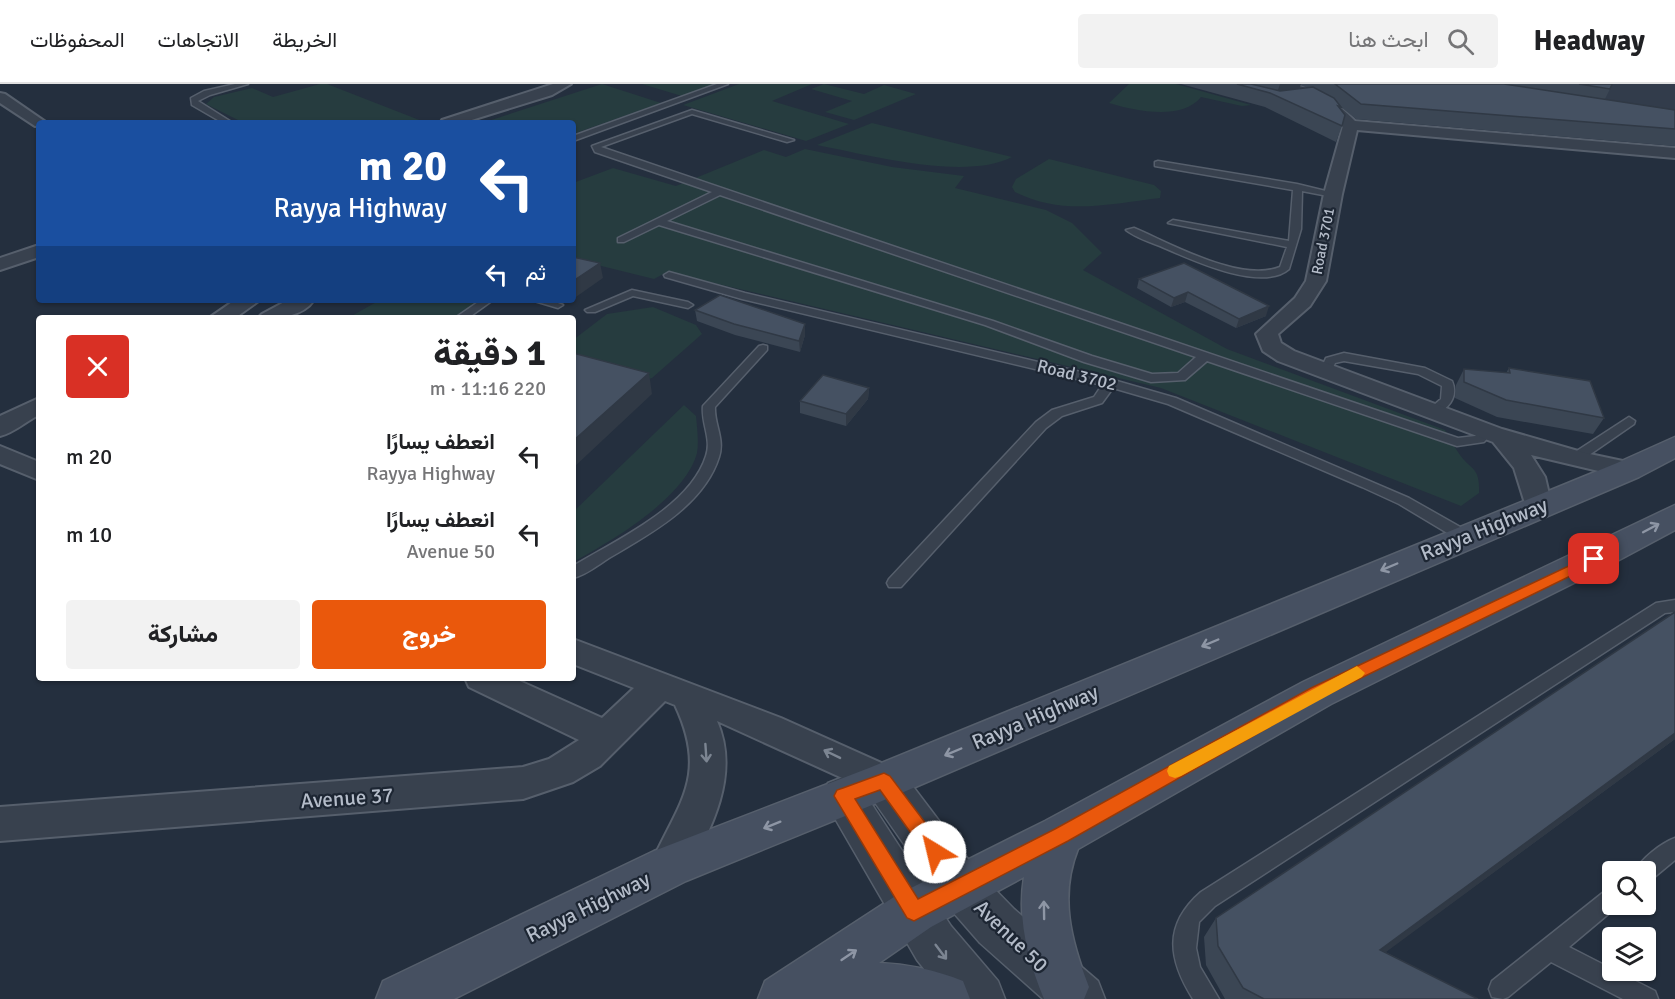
<!DOCTYPE html>
<html lang="ar">
<head>
<meta charset="utf-8">
<style>
	:root { --surface:#fff; --page:#f2f2f2; --text:#202124; --muted:#757577; --line:#e0e0e0; --accent:#ea580c }
	body { margin:0; font-family:Signika,Vazirmatn,sans-serif; background:var(--page); color:var(--text); direction:rtl; height:100vh; display:flex; flex-direction:column; font-size:22px; white-space:nowrap }
	* { box-sizing:border-box; margin:0 }
	p { font-size:20px; color:var(--muted) }
	.icon { flex:none; width:33px; height:33px; fill:none; stroke:currentColor; stroke-width:2; stroke-linecap:round; stroke-linejoin:round }
	.map { position:relative; flex:1; overflow:hidden; direction:ltr }
	.side { position:absolute; left:36px; top:231px; width:540px; height:366px; display:flex; flex-direction:column; background:var(--surface); border-radius:6px; box-shadow:0 2px 4px #0004; direction:rtl }
	.side>* { flex:none }
	.hud { position:absolute; left:36px; top:36px; width:540px; height:183px; border-radius:6px; box-shadow:0 2px 4px #0004; direction:rtl; background:#1a4fa0; color:#fff; overflow:hidden }
	.fabs { position:absolute; left:1602px; top:777px; display:grid; gap:12px }
	.fabs a { display:grid; place-items:center; width:54px; height:54px; border-radius:6px; background:var(--surface); box-shadow:0 2px 4px #0004; font-size:30px }
	.pin { position:absolute; display:grid; place-items:center; width:51px; height:51px; color:#fff; margin:-26px; border-radius:12px; box-shadow:0 3px 9px #0006 }
	.me { position:absolute; width:66px; margin:-33px; rotate:324deg; stroke-linejoin:round; filter:drop-shadow(0 0 4px #0008) }
	.turn { display:flex; align-items:center; gap:21px; height:126px; padding:0 30px; font-size:27px }
	.turn .icon { width:78px; height:78px; stroke-width:2.5 }
	.turn b { display:block; font-size:42px; line-height:51px }
	.then { display:flex; align-items:center; height:57px; padding:0 30px; background:#0003; gap:12px; font-size:22px }
	.round { display:grid; place-items:center; flex:none; width:63px; height:63px; border-radius:6px; background:var(--page) }
	.overview { display:flex; align-items:center; justify-content:space-between; height:102px; padding:0 30px }
	h1 { font-size:36px; font-weight:800; line-height:45px }
	.button { display:flex; gap:12px; margin-top:auto; padding:12px 30px }
	.button a { flex:1; height:69px; border-radius:6px; background:var(--accent); color:#fff; font-size:24px; font-weight:800; line-height:69px; text-align:center }
	.button a+a { background:var(--page); color:var(--text) }
	ul { padding:0; list-style:none }
	li { display:flex; align-items:center; gap:18px; height:78px; padding:0 30px }
	li div { flex:1 }
	li b { display:block; font-size:22px }
	li em { font-style:normal }
	header { display:flex; align-items:center; gap:36px; box-sizing:border-box; height:84px; padding:0 30px; background:var(--surface); border-bottom:2px solid var(--line) }
	header strong { font-size:28px }
	nav { display:flex; gap:33px; margin-inline-start:auto; font-size:21px }
	.search { width:420px; height:54px; background:var(--page); display:flex; align-items:center; gap:15px; box-sizing:border-box; padding:0 21px; border-radius:6px; color:var(--muted); font-size:22px }
	.map>svg:first-child { display:block }
	.airport { fill:#323c4b }
	.green { fill:#263c3f }
	.lines { fill:none; stroke-linecap:round; stroke-linejoin:round }
	.service-casing { stroke:#565f6c; stroke-width:3 }
	.minor-casing { stroke:#565f6c; stroke-width:4 }
	.tertiary-casing { stroke:#565f6c; stroke-width:3 }
	.secondary-casing { stroke:#565f6c; stroke-width:3 }
	.service { fill:#38414e; fill-rule:evenodd }
	.minor { fill:#38414e; fill-rule:evenodd }
	.tertiary { fill:#38414e; fill-rule:evenodd }
	.secondary { fill:#465061; fill-rule:evenodd }
	.wall { fill:#3b4654; fill-rule:evenodd }
	.shaded-wall { fill:#303945 }
	.building { fill:#455162; stroke:#303945; stroke-width:1.5 }
	.oneway { stroke:#8e96a5 }
	.oneway2 { stroke:#7c8592 }
	.route { fill:#ea580c; stroke:#983908; stroke-width:1.5 }
	.slow { fill:#f59e0b }
	.labels { text-anchor:middle; dominant-baseline:central; stroke-width:4.5; stroke-linejoin:round; paint-order:stroke }
	.far-street-label { font-size:15px; fill:#b4bcc9; stroke:#1d2633 }
	.street-label { font-size:18px; fill:#b4bcc9; stroke:#1d2633 }
	.near-street-label { font-size:21px; fill:#b4bcc9; stroke:#1d2633 }
</style>
</head>
<body>
<header>
<strong>Headway</strong>
<div class="search"><svg class="icon" aria-label="search" viewBox="0 0 24 24"><circle cx="10" cy="10" r="6"/><path d="M15 15l6 6"/></svg>ابحث هنا</div>
<nav><a>الخريطة</a><a>الاتجاهات</a><a>المحفوظات</a></nav>
</header>
<div class="map">
<svg width="1675" height="915" viewBox="0 0 1675 915">
	<rect width="100%" height="100%" fill="#242f3e"/>
	<path class="airport" d="M1458 0H1675V36Z"/>
	<path class="green" d="M320 0H327L427 39H244L206 20 214 13 252 4 273 13Z
		M602 0 661 19 573 50V39H482Z
		M642 0H716L682 12Z
		M739 0H812L772 17 849 40 806 57 683 21Z
		M824 0 864 10 884 1 916 10 854 36 825 28 852 17 811 5Z
		M1129 0H1176L1251 21 1242 22 1201 13C1182 37 1135 27 1109 19Z
		M872 39 1012 73C966 97 868 71 817 61Z
		M805 65 892 83 964 92 955 104 1046 126 1072 139 1102 169 1083 186 1227 265 1445 346C1450 354 1454 363 1460 371 1472 387 1480 383 1479 409L1461 422 1161 304 667 188 654 195 573 175V99L613 84 676 102 764 66 786 73Z
		M1049 75 1154 101 1161 107 1160 114C1109 120 1062 132 1015 108L1012 103 1016 95Z
		M380 216H481L453 234H348Z
		M653 223 696 241 702 250 652 294 639 298 573 282V256L607 230Z
		M684 321 696 332C697 343 699 358 697 369 685 414 612 457 573 478V428Z"/>
	<g class="lines">
		<defs>
			<path id="service" d="M235 0H248L210 11 198 17 233 39H223L192 21 191 14 204 7Z
				M717 0H728L573 57V52Z
				M692 26 794 56 787 58 692 30 601 63 1458 354 1475 352 1487 343 1494 347 1484 358 1457 362 1207 277 1185 296 1151 298 1084 278 985 241 659 141 624 158H618V154L712 108 595 68 592 62ZM720 111 1196 273 1178 289 1152 290 1092 272 993 237 667 137Z
				M1158 77 1297 100 1338 110 1333 113 1302 107 1301 145 1289 185C1261 209 1190 175 1160 162 1149 158 1135 153 1126 146L1134 144C1172 160 1240 199 1280 183L1287 163 1168 139 1173 136 1289 157 1293 106 1155 82V78Z
				M669 188 745 209 1110 295 1176 314 1409 414 1469 448 1471 452 1469 456H1459L1399 420 1362 403 1168 320 1113 304 1102 319 1062 332 1046 344 901 503H889L887 499 889 495 1036 338 1052 326 1094 313 1102 301 742 215 665 193 664 191Z
				M632 206 688 218 693 221 688 224 633 212 595 228H587L585 226Z
				M481 216H493L468 234H455Z
				M531 216H550L563 221 558 224Z
				M763 261 767 262V266L715 323C714 340 725 355 719 373 704 421 650 450 609 474 598 481 586 491 573 494V482C616 456 690 423 706 372 712 355 701 339 703 322L759 262Z
				M1344 269 1425 284 1452 297C1459 313 1448 326 1433 331L1427 327 1441 315 1442 302 1418 290 1344 277 1335 279 1330 290H1322L1320 287 1326 274Z
				M1629 333 1635 337 1634 340 1579 378H1569L1567 375 1569 372Z
				M1675 516V528L1665 529 1215 822 1199 838 1196 864 1200 883 1219 915H1193C1168 875 1163 841 1201 808L1656 519Z
				M1675 754V776L1652 795 1646 798V788H1635C1641 774 1662 759 1675 754Z
				M1612 804V820L1619 821 1569 863 1655 907 1658 915H1623L1551 878 1508 913 1503 915 1492 913 1489 905 1492 897 1605 807Z"/>
			<path id="minor" d="M553 0H571L552 11 462 39H440L442 36Z
				M1282 0C1311 0 1336 17 1355 37L1675 64V74L1357 46 1342 110 1326 197 1310 222 1278 250 1281 259 1294 267 1502 345 1585 369 1637 380 1641 386 1637 392 1628 394 1531 371 1545 393 1552 423 1548 429 1538 432 1528 429 1514 384 1493 358 1278 277 1263 267 1256 250 1295 214 1306 197 1324 110 1343 42 1330 27Z
				M0 9 5 10 47 39 35 42 0 19Z
				M39 161V173L0 186V174Z
				M235 216H260L235 234H209Z
				M288 216H314C302 234 277 234 258 234L262 230Z
				M39 314V331C26 337 14 349 0 352V332Z
				M0 362 39 378V396L0 380Z
				M573 555 781 634 897 686 902 697 897 708 884 713 717 637C741 692 710 747 684 795L670 800 656 795 650 782C678 719 709 693 675 621L665 617 600 682 573 698 523 715 0 757V723L523 683 549 675 579 656 469 603 465 594H513L602 634 634 604 573 580Z"/>
			<path id="tertiary" d="M884 679 899 684 977 787 1014 825 1098 897 1105 915H1043L980 859 945 819 869 710 863 697 869 684Z
				M843 693 858 699 951 842 998 897 1005 915H948L917 876 822 712 828 699Z"/>
			<path id="secondary" d="M1675 353V374L1639 393 899 710 686 797 454 915H376L383 897 654 767 869 684 1617 379Z
				M1675 421V446L1606 483 1331 620 1078 765C1059 812 1071 857 1089 903L1084 915H1044C1028 876 1017 836 1024 793L931 843 879 879C909 880 935 886 963 897L970 915H758L765 897 897 811 1045 737 1303 598Z"/>
		</defs>
		<use href="#service" class="service-casing"/>
		<use href="#minor" class="minor-casing"/>
		<use href="#tertiary" class="tertiary-casing"/>
		<use href="#secondary" class="secondary-casing"/>
		<use href="#service" class="service"/>
		<use href="#minor" class="minor"/>
		<use href="#tertiary" class="tertiary"/>
		<use href="#secondary" class="secondary"/>
	</g>
	<path class="wall" d="M1181 0H1612L1610 5 1605 15 1675 26V62L1356 35 1341 23 1340 26 1342 42 1336 58 1265 23ZM1300 1 1308 4H1299Z
		M1184 179 1266 232 1236 244 1185 218 1171 223 1137 204 1139 195Z
		M695 226 805 251 800 268 735 251 697 237Z
		M1509 284 1604 334 1593 350 1497 333 1455 314 1456 301 1464 285 1506 289Z
		M869 304 868 315 846 342 800 329V317Z
		M1675 528V655L1385 868 1478 915H1225L1206 881 1204 853 1216 834Z"/>
	<path class="shaded-wall" d="M1280 0H1301L1297 11 1276 12Z
		M600 179 603 194 573 215V197Z
		M1188 208 1185 218 1171 223 1174 214Z
		M1269 222 1266 232 1236 244 1239 235Z
		M805 240V251L800 268 799 257Z
		M649 289 652 310 573 384V357Z
		M869 304 868 315 846 342V330Z
		M1675 649V655L1363 885 1380 866Z"/>
	<path class="building" d="M1237 0H1251L1280 7 1313 3 1334 14 1341 23 1338 22 1345 31 1342 42 1270 9Z
		M1335 0H1504L1675 26V45L1361 20Z
		M1579 0H1612L1610 5Z
		M573 173 600 179 573 197Z
		M1184 179 1269 222 1239 235 1188 208 1174 214 1139 195Z
		M720 211 805 240 799 257 734 240 695 226Z
		M573 269 649 289 573 357Z
		M1509 284 1590 297 1604 334 1506 316 1464 298V285L1510 289Z
		M823 291 869 304 846 330 800 317Z
		M1675 528V649L1380 866 1478 915H1264L1243 904 1218 862 1216 834Z"/>
	<defs><path id="oneway-shaft" d="M-6 0H5M1.5-3L5.5 0L1.5 3" fill="none" stroke-width="1.6" stroke-linecap="round" stroke-linejoin="round" transform="scale(1.5)"/></defs>
	<g class="oneway">
		<use href="#oneway-shaft" transform="translate(1651 444) rotate(-28)"/>
		<use href="#oneway-shaft" transform="translate(1389 483) rotate(157)"/>
		<use href="#oneway-shaft" transform="translate(1210 559) rotate(157)"/>
		<use href="#oneway-shaft" transform="translate(953 668) rotate(157)"/>
		<use href="#oneway-shaft" transform="translate(772 741) rotate(158)"/>
		<use href="#oneway-shaft" transform="translate(1044 826) rotate(-91)"/>
		<use href="#oneway-shaft" transform="translate(849 871) rotate(-34)"/>
	</g>
	<g class="oneway2">
		<use href="#oneway-shaft" transform="translate(706 669) rotate(86)"/>
		<use href="#oneway-shaft" transform="translate(832 670) rotate(-154)"/>
		<use href="#oneway-shaft" transform="translate(941 868) rotate(53)"/>
	</g>
	<path class="route" d="M1594 470 1599 471V478L1322 613 1068 757 914 837 907 834 834 712 837 706 843 704 884 689 890 692 942 761 945 768 942 774 935 776 929 774 880 706 855 715 918 815 1055 745 1311 604Z"/>
	<path class="slow" d="M1357 582 1365 589 1362 593 1181 692 1175 694 1169 692 1167 687 1169 682Z"/>
	<g class="labels">
		<g class="far-street-label">
			<text transform="translate(1323 157) rotate(-79)">Road 3701</text>
		</g>
		<g class="street-label">
			<text transform="translate(1077 291) rotate(14)">Road 3702</text>
		</g>
		<g class="near-street-label">
			<text transform="translate(1484 445) rotate(-22)">Rayya Highway</text>
			<text transform="translate(1035 633) rotate(-23)">Rayya Highway</text>
			<text transform="translate(347 714) rotate(-4)">Avenue 37</text>
			<text transform="translate(588 823) rotate(-26)">Rayya Highway</text>
			<text transform="translate(1011 852) rotate(44)">Avenue 50</text>
		</g>
	</g>
</svg>
<div class="fabs">
<a><svg class="icon" aria-label="search" viewBox="0 0 24 24"><circle cx="10" cy="10" r="6"/><path d="M15 15l6 6"/></svg></a>
<a><svg class="icon" aria-label="layers" viewBox="0 0 24 24"><path d="M12 4l9 5-9 5-9-5zM3 14l9 5 9-5"/></svg></a>
</div>
<div class="pin" style="left:1594px;top:475px;background:#d93025"><svg class="icon" aria-label="arrive" viewBox="0 0 24 24"><path d="M6 21V4h12l-3 4 3 4H6"/></svg></div>
<svg class="me" style="left:935px;top:768px" viewBox="-20 -20 40 40"><circle r="19" fill="#fff"/><path d="M0-13L10 11 0 6-10 11z" fill="#ea580c"/></svg>
<div class="hud">
<div class="turn"><svg class="icon" aria-label="left" viewBox="0 0 24 24"><path d="M17 20v-9H6M10 6l-5 5 5 5"/></svg><div><b>20 m</b>Rayya Highway</div></div>
<div class="then">ثم<svg class="icon" aria-label="left" viewBox="0 0 24 24"><path d="M17 20v-9H6M10 6l-5 5 5 5"/></svg></div>
</div>
<section class="side">
<div class="overview"><div><h1>1 دقيقة</h1><p>220 m · 11:16</p></div><a class="round" style="background:#d93025;color:#fff"><svg class="icon" aria-label="close" viewBox="0 0 24 24"><path d="M6 6l12 12M18 6L6 18"/></svg></a></div>
<ul>
<li><svg class="icon" aria-label="left" viewBox="0 0 24 24"><path d="M17 20v-9H6M10 6l-5 5 5 5"/></svg><div><b>انعطف يسارًا</b><p>Rayya Highway</p></div><em>20 m</em></li>
<li><svg class="icon" aria-label="left" viewBox="0 0 24 24"><path d="M17 20v-9H6M10 6l-5 5 5 5"/></svg><div><b>انعطف يسارًا</b><p>Avenue 50</p></div><em>10 m</em></li>
</ul>
<div class="button"><a>خروج</a><a>مشاركة</a></div>
</section>
</div>
</body>
</html>
